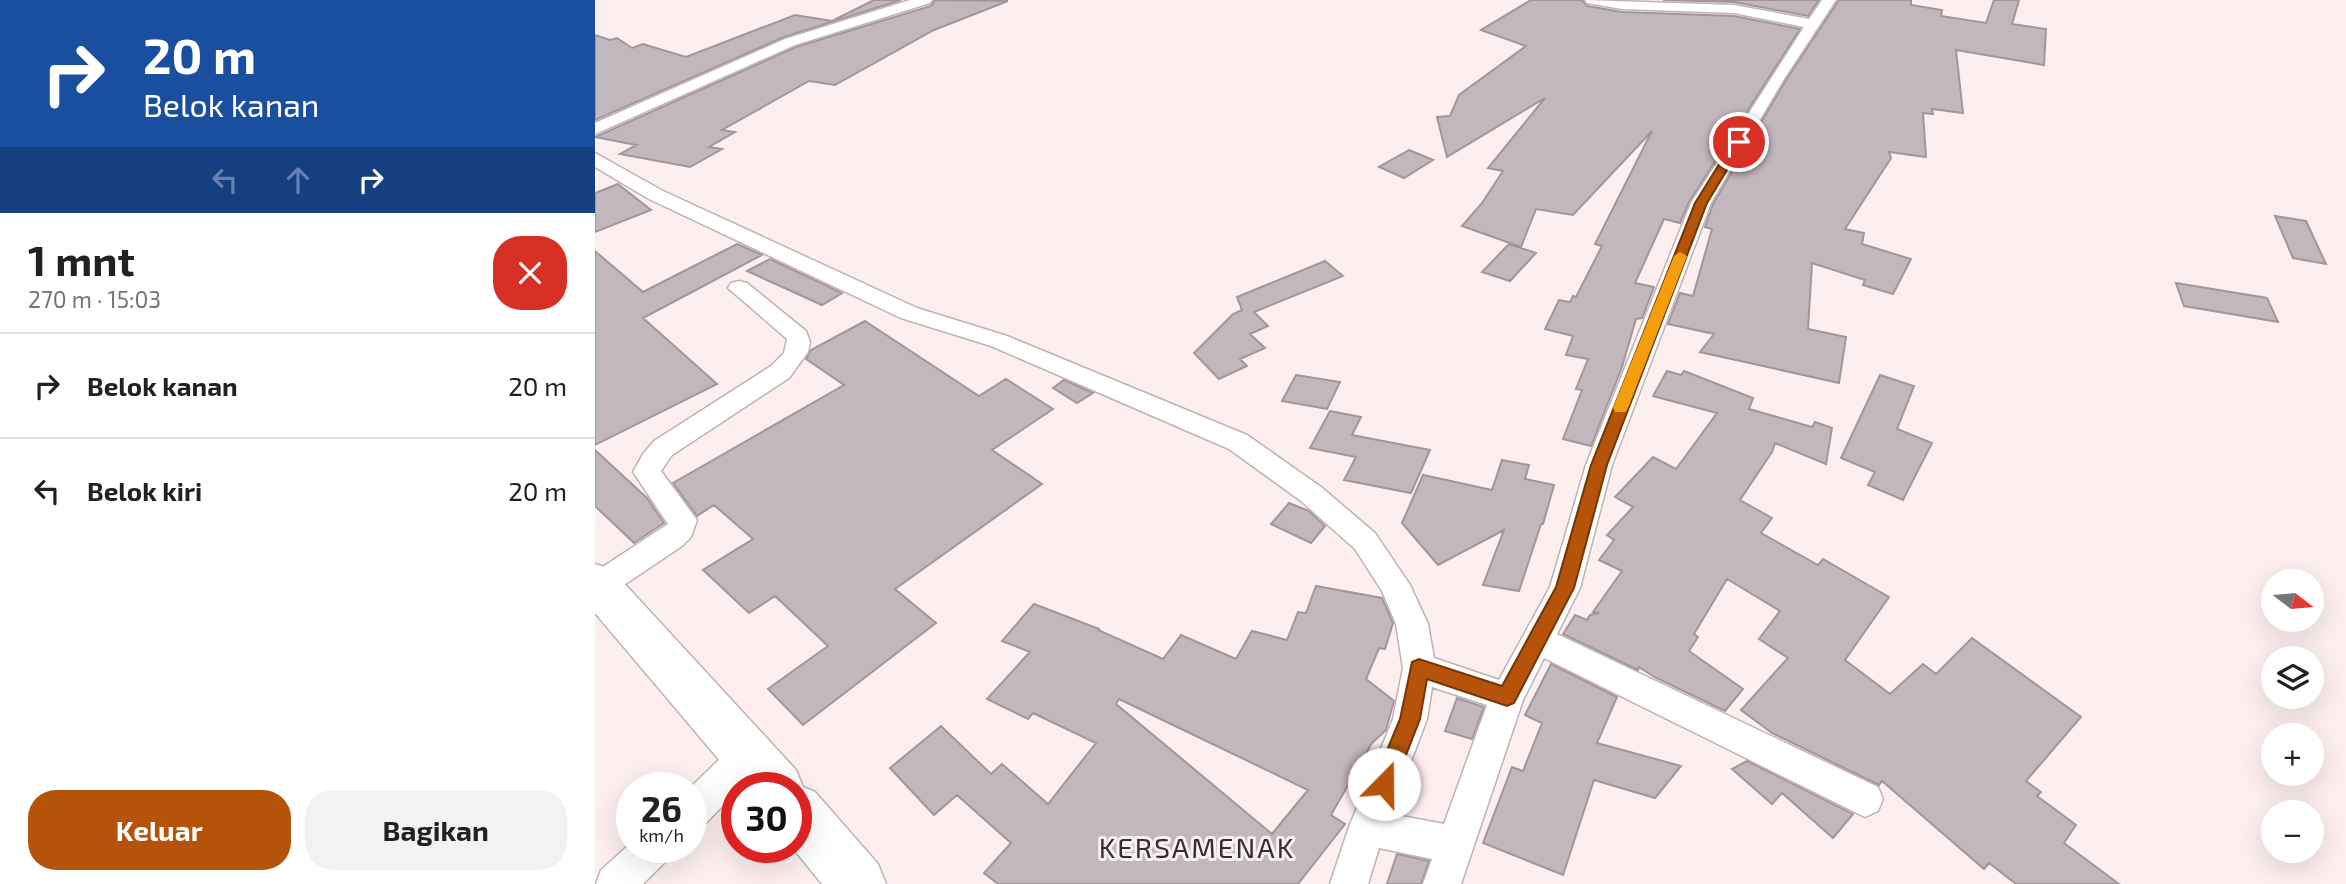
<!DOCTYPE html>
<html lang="id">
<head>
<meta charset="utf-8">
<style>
	:root { --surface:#fff; --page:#f2f2f2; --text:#202124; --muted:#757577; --line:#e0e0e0; --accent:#b45309 }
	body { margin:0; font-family:"Exo 2",sans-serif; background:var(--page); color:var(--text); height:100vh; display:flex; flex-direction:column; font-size:26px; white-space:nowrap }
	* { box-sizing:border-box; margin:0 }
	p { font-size:23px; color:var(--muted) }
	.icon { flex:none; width:38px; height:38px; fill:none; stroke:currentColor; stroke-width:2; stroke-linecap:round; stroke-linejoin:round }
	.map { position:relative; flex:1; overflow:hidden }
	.details { display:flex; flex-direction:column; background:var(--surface); width:595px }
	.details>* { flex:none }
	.banner { background:#1a4fa0; color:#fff; overflow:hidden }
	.needle { width:46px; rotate:106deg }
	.fabs { position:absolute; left:1666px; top:569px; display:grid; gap:14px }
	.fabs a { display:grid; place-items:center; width:63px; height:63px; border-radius:50%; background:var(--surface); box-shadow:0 7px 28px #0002; font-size:35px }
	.speed { position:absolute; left:21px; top:772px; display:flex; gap:14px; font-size:35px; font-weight:700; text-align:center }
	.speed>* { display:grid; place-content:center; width:91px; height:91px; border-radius:50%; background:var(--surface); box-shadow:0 7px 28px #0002; line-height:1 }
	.speed small { font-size:18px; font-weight:400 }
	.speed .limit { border:10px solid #d22; background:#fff; color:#111 }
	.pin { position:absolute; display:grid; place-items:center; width:60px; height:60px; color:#fff; margin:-30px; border:4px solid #fff; border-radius:50%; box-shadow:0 2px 7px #0007 }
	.me { position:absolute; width:77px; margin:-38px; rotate:22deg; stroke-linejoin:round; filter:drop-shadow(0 0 5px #0008) }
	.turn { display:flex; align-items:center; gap:24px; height:147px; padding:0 28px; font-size:32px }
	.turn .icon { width:91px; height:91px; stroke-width:2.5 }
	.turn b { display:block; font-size:49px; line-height:60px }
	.lanes { display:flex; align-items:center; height:66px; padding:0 28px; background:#0003; justify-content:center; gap:35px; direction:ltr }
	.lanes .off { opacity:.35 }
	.round { display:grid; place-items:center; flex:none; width:74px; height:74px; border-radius:28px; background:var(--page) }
	.headline { display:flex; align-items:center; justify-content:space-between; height:119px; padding:0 28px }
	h1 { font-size:42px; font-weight:700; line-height:52px }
	.cta { display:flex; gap:14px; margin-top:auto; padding:14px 28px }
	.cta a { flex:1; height:80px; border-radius:28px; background:var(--accent); color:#fff; font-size:28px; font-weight:700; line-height:80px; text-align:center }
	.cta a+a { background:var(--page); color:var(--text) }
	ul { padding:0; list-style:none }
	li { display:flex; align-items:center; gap:21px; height:105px; padding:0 28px; border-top:2px solid var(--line) }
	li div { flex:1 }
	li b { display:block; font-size:26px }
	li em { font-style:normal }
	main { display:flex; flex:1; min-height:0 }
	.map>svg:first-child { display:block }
	.building { fill:#c2b7bd; stroke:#a1969c; stroke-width:2; fill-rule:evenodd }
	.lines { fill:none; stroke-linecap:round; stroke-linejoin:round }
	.street-casing { stroke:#c0b2b3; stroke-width:3 }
	.primary-casing { stroke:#c0b2b3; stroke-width:3 }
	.street { fill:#fff; fill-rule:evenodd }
	.primary { fill:#fff; fill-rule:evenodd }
	.route { fill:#b45309; stroke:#753606; stroke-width:2 }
	.slow { fill:#f59e0b }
	.labels { text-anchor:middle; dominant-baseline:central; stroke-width:6; stroke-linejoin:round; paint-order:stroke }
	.near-quarter-label { font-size:28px; letter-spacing:2px; fill:#342f2f; stroke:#fdeff0 }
</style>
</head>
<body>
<main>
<section class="details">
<div class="banner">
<div class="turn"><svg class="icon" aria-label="right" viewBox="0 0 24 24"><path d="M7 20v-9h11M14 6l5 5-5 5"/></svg><div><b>20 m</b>Belok kanan</div></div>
<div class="lanes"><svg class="icon off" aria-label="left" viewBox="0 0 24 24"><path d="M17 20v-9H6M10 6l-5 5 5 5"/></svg><svg class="icon off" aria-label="ahead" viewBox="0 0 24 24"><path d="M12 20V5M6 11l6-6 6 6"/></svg><svg class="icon" aria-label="right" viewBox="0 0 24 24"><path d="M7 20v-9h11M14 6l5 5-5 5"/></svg></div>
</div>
<div class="headline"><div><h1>1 mnt</h1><p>270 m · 15:03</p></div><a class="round" style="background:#d93025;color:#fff"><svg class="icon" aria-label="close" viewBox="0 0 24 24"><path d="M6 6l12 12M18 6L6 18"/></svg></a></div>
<ul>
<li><svg class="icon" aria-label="right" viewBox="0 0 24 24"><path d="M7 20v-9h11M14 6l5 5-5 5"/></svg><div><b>Belok kanan</b></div><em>20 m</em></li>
<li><svg class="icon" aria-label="left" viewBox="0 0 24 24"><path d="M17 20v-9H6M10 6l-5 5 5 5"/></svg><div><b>Belok kiri</b></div><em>20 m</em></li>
</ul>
<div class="cta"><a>Keluar</a><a>Bagikan</a></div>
</section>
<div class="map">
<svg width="1751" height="884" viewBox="0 0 1751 884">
	<rect width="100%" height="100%" fill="#fdeff0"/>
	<path class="building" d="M279 0H306L189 37 0 120V35L15 40 22 38 37 48 48 44 91 57 200 15 237 21Z
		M340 0 413 1 339 30 240 85 214 81 127 130 140 132 114 147 127 149 95 167 25 154 41 145 0 137 201 47 336 6Z
		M936 0H987L992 6 1027 12 1139 16 1205 29 1094 202 1085 223 1069 219 1040 283 1059 287 1047 318 1041 319 1027 367 996 446 968 439 987 390 981 389 993 359 971 355 978 336 950 329 964 300 975 302 978 296 981 297 1007 246 1000 244 1057 131 978 215 941 209 926 247 867 226 887 203 908 171 893 168 950 98 852 157 842 117 855 116 864 95 931 46 886 30Z
		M1068 0H1224L1213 16 1139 2Z
		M1244 0H1316V5L1347 10 1346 16 1391 23 1399 0H1424L1417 24 1451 29 1449 65 1361 50 1368 113 1337 109 1338 114 1328 113 1331 157 1294 152 1296 158 1250 229 1269 233 1267 244 1316 259 1298 294 1268 285 1270 280 1217 263 1213 329 1251 337 1244 383 1105 352 1119 334 1073 324 1085 293 1098 296 1117 229 1110 227 1118 204 1191 80Z
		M814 150 838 160 809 178 784 167Z
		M23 184 56 210 0 232V193Z
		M1680 216 1711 221 1731 264 1698 258Z
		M142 244 167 255 48 318 122 384 0 445V251L48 292Z
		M914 244 941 253 915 281 887 272Z
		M175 259 247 293 227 305 152 271Z
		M730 261 748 276 659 312 673 326 655 334 670 348 645 359 652 366 624 379 599 353 638 314 647 310 642 297Z
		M1581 283 1672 298 1683 322 1589 306Z
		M270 321 384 396 411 379 458 409 397 450 447 484 300 589 341 623 208 725 173 689 233 646 180 596 154 613 108 570 158 539 119 505 102 516 78 483 249 385 211 359 216 350Z
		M1072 371 1086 375 1089 371 1158 398 1154 409 1217 427 1220 422 1237 428 1231 464 1180 443 1177 452 1145 500 1177 518 1166 533 1223 565 1228 559 1294 597 1250 660 1295 694 1328 664 1341 674 1377 638 1486 717 1431 781 1446 792 1442 796 1481 825 1469 843 1524 884H1421L1394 863 1389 869 1287 781 1284 785 1177 733 1146 710 1193 658 1164 639 1185 611 1132 579 1099 634 1103 637 1094 651 1148 689 1130 711 1059 677 1044 667 1043 670 968 634 980 615 992 620 995 615 1004 613 998 612 1027 571 1004 560 1019 540 1012 535 1038 507 1020 497 1058 457 1081 469 1122 413 1058 396Z
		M701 375 745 382 732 409 687 401Z
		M1285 375 1319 386 1302 429 1337 443 1308 500 1273 485 1280 472 1246 458Z
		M469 380 498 393 482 403 458 388Z
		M735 411 766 417 757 435 835 450 816 493 749 480 761 457 715 448Z
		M0 450 52 498 69 523 39 543 0 506Z
		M907 460 934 465 930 479 959 485 948 524H946L924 591 888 585 909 530 843 565 807 523 828 475 897 490Z
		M694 503 714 511 730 526 716 543 676 524Z
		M721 586 787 598 798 623 790 649 784 648 771 679 799 701 791 730 777 743 736 815 750 824 703 884H403L389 873 416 843 362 795 339 815 295 768 346 726 396 774 407 764 453 804 501 743 438 713 433 719 392 699 435 652 407 641 439 604 504 629 503 630 568 659 586 635 641 659 657 631 692 640 703 612 711 613ZM524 699 713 790 677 834 521 704Z
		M956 664 1022 697 1002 743 1086 766 1060 798 999 780 968 875 888 843 917 767 928 771 947 723 930 715Z
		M862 698 889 707 877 739 850 731Z
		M1152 761 1258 814 1238 838 1187 793 1177 804 1137 769Z
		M802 854 834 861 826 884H792Z"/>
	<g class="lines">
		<defs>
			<path id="street" d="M315 0H337L335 3 200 45 0 134V123L190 39Z
				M990 0 1139 5 1214 19 1227 0H1241L1189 79 1116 203 1017 465 985 588 962 634 1283 787 1288 799 1283 811 1270 817 949 658 928 700 866 884H828L837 859 784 848 773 884H735L754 827 798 719 808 668 801 624 787 591 760 549 706 501 634 449 396 346 306 318 54 199 0 167V153L68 191 322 308 412 336 652 435 726 487 780 533 815 585 833 624 839 658 904 680 955 587 991 465 1096 203 1209 27 1139 13 1027 9 992 3ZM837 687 892 705 849 824 796 814 832 719Z
				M144 281 152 283 211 331 215 342 213 352 194 378 77 455 66 471 102 520 96 537 87 546 14 595 0 597V572L73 524 38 472 48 454 59 441 176 366 189 353 192 339 133 288 136 283Z
				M153 739 165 743 170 755 165 767 145 788H142V791L109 825 96 830 95 788 141 743Z
				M37 842V847H78L72 860 48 884H1L6 870Z"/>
			<path id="primary" d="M0 564 16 569 201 770 208 787 220 792 283 864 291 884H227L197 847H201V788H148L0 613Z"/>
		</defs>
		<use href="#street" class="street-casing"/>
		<use href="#primary" class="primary-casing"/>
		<use href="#street" class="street"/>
		<use href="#primary" class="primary"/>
	</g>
	<path class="route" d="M1144 139 1149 142 1112 203 1012 465 979 588 919 703 912 706 832 679 825 719 797 791 789 794 781 791 778 784 805 719 817 662 824 659 907 686 961 587 996 465 1100 203 1138 142Z"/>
	<path class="slow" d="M1085 252 1092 256 1033 408 1031 412H1020L1018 408 1079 256Z"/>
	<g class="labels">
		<g class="near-quarter-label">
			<text x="602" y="847">KERSAMENAK</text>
		</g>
	</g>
</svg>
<div class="fabs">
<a><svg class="needle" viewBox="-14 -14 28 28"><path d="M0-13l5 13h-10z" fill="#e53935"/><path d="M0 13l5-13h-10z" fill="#757577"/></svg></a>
<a><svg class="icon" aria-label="layers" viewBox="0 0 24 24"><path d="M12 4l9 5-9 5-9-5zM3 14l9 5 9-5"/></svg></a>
<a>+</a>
<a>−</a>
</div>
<div class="speed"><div>26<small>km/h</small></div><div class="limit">30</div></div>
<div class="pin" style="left:1144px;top:142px;background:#d93025"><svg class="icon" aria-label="arrive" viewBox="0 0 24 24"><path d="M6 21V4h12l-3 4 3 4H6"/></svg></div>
<svg class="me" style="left:789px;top:784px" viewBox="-20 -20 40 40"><circle r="19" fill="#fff"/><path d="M0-13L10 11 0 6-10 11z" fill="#b45309"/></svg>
</div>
</main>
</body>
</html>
